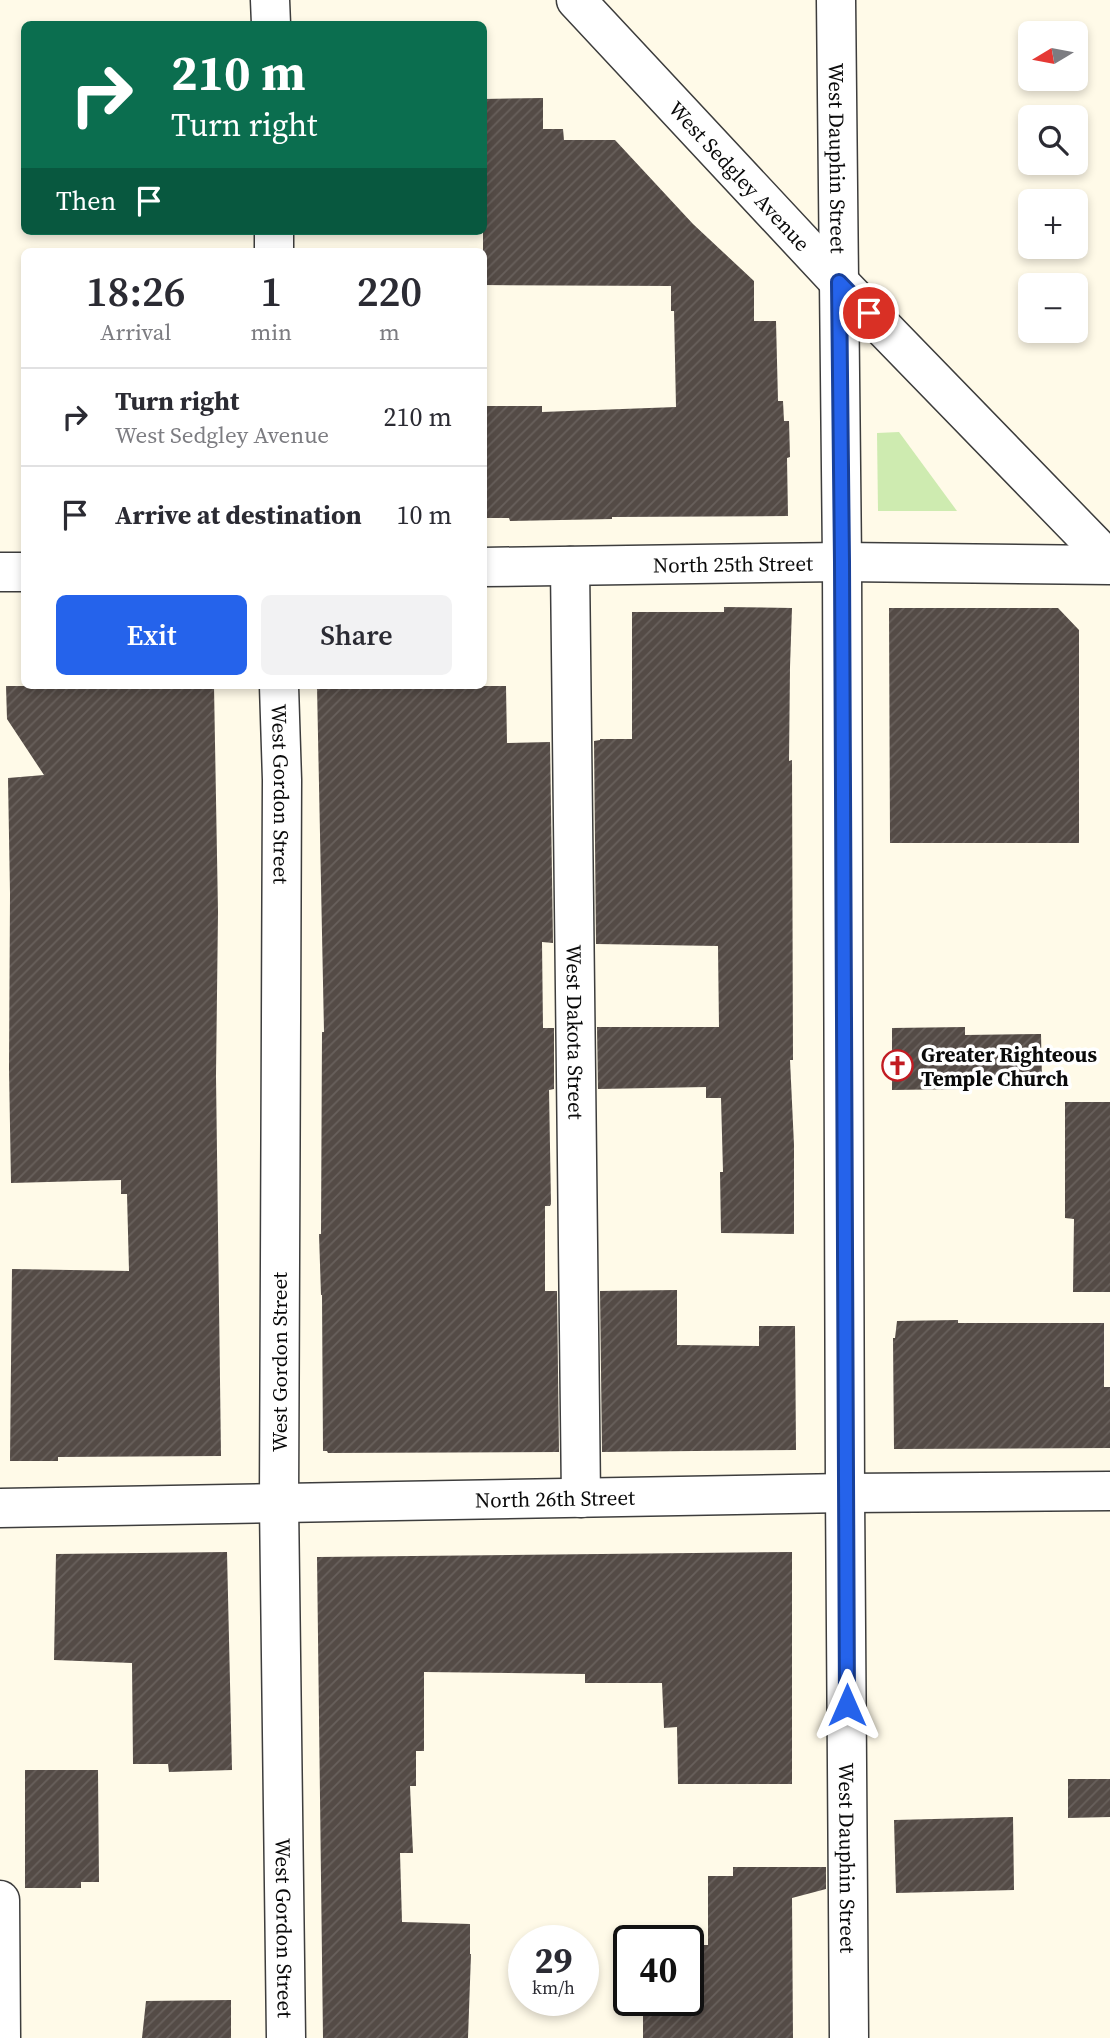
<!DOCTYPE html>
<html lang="en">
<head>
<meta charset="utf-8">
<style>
	:root { --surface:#fff; --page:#f2f2f3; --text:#2b2b33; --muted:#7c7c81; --line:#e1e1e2; --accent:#2563eb }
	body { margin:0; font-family:"Source Serif 4",serif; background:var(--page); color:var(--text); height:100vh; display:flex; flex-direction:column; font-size:26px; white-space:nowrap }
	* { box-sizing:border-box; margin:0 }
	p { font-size:23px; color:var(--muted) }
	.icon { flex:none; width:38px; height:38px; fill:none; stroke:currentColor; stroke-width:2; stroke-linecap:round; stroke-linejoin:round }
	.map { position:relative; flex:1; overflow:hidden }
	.drawer { position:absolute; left:21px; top:248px; width:466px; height:441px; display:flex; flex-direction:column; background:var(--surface); border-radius:10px; box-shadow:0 4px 10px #0003 }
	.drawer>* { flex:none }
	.hud { position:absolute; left:21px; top:21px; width:466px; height:214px; border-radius:10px; box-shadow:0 4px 10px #0003; background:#0b6e4f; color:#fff; overflow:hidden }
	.needle { width:46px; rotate:260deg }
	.buttons { position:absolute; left:1018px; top:21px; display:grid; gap:14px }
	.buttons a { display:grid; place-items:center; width:70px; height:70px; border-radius:10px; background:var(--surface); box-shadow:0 4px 10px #0003; font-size:35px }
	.speed { position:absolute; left:508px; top:1925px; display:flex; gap:14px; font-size:35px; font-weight:700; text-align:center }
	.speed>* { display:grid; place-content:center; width:91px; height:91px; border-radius:50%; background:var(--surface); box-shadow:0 4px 10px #0003; line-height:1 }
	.speed small { font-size:18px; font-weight:400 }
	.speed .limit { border:4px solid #111; border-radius:10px; background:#fff; color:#111 }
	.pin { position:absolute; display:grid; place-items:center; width:60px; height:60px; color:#fff; margin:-30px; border:4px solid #fff; border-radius:50%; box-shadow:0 2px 7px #0007 }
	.me { position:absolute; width:77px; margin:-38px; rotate:0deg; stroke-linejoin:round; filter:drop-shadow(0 0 5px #0008) }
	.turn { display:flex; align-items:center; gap:24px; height:147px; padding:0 35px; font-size:32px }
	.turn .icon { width:91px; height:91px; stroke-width:2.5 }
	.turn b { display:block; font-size:49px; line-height:60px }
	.then { display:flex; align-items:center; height:66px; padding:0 35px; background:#0003; gap:14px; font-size:26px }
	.eta { display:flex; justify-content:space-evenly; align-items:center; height:119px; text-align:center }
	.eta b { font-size:42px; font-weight:600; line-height:49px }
	.button { display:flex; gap:14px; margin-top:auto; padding:14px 35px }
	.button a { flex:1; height:80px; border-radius:10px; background:var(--accent); color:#fff; font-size:28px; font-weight:600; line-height:80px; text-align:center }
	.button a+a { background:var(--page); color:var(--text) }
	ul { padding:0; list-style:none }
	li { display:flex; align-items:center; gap:21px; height:98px; padding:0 35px; border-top:2px solid var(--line) }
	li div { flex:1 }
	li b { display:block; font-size:26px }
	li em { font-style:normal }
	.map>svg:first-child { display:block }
	.grass { fill:#ceebb0 }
	.building { fill:url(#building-hatch) }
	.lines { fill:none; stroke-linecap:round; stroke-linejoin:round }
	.minor-casing { stroke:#3d3d3d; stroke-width:41 }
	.minor { stroke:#fff; stroke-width:38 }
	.route-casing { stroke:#184099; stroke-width:18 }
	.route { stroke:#2563eb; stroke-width:12 }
	.labels { text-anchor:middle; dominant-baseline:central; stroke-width:7; stroke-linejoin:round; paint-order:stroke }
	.street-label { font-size:21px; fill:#0a0a0a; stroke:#fff }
	.poi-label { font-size:21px; font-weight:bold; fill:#0a0a0a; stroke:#fff; text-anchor:start }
</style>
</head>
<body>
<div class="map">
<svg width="1110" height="2038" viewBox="0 0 1110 2038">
	<defs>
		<pattern id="building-hatch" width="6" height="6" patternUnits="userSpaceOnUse" patternTransform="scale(1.75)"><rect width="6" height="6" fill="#544b46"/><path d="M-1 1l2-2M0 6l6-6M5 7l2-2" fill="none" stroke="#68605c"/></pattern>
	</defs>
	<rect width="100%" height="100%" fill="#fffae8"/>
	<path class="grass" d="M899 432 957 511H878L877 433Z"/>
	<path class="building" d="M543 98V129H563L564 140H615L693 224 754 281V321H776L778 401H783L784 421H789L790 457 787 458 788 516 612 517V519L510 521 509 518H483L484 406H542V412L676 407 674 311H671V286L483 285V99Z
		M724 607 792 608 790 667 789 761 792 760 793 1060H790L794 1145V1234L721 1233 720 1172H723L721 1098H706V1087L598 1089 597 1027H719L718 946 596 944 594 741 600 740V739H632V612H724Z
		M889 608H1058L1079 630V843H890Z
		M6 686H214L218 912 216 1076 221 1456 58 1457V1461H10L12 1269 129 1271 127 1194H121V1180L11 1183 9 1069 10 894 8 778 44 775 7 719Z
		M317 686H506L507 743 550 742 553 943 542 942 543 1028H554V1089L549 1090 551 1204 550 1206H545V1291H557L559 1452 328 1453 327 1451H323L322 1295H321L319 1234H321L322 1032H324Z
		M965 1027V1035L1041 1034 1042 1080 965 1082V1089L892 1090V1028Z
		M1065 1102H1110V1292H1073L1074 1219 1065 1218Z
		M677 1290V1345L759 1346V1326H795L796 1450 602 1452 600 1291Z
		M958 1320V1323H1104V1387H1110V1448L894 1449 893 1338H895L897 1321Z
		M227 1552 232 1770 169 1772 168 1764H133L132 1663 54 1660 56 1554Z
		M792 1552V1784H678L677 1727 664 1728 662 1683H585V1674L424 1672V1751H416V1786H410L413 1853H400L402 1922 470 1924V1954H471L468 2038H323L317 1557Z
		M25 1770H98L99 1882H81V1888H25Z
		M1068 1779H1110V1817L1068 1818Z
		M1013 1817 1014 1890 896 1893 894 1820Z
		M733 1867H826V1889L792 1898 793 2038H643V2000H688V1945H708V1876H733Z
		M231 2000V2038H142L146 2001Z"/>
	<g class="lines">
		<defs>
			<g id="minor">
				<path d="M270 0 271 24"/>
				<path id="s1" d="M576 0 839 282 1110 561"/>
				<path id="s2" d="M836 0 842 562 845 1493 849 2038"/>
				<path d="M274 231V252"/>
				<path id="s3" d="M570 566 581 1498"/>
				<path id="s4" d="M483 567 842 562 1110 565"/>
				<path d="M0 572H24"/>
				<path id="s5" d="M279 686 282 780 279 1503 286 2038"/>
				<path id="s6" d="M0 1508 845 1493 1110 1491"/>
				<path d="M0 1900 1 2038"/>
			</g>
		</defs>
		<use href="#minor" class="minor-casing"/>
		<use href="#minor" class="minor"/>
	</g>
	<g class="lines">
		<defs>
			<path id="route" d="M847 1705 842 562 839 282 869 313"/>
		</defs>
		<use href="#route" class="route-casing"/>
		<use href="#route" class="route"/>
	</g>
	<defs>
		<symbol id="church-ring" viewBox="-11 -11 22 22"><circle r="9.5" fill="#fff" stroke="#c21b22" stroke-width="1.5"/><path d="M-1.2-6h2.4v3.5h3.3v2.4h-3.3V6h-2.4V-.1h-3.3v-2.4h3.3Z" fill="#c21b22"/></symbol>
	</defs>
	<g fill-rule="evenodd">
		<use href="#church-ring" x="880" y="1048" width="35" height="35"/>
	</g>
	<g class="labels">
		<g class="street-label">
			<text stroke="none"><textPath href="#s2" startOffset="158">West Dauphin Street</textPath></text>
			<text stroke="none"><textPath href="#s1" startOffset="240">West Sedgley Avenue</textPath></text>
			<text stroke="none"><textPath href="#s4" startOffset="250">North 25th Street</textPath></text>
			<text stroke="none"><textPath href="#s5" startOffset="108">West Gordon Street</textPath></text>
			<text stroke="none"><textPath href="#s3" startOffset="466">West Dakota Street</textPath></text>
			<text transform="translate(279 1362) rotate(-90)">West Gordon Street</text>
			<text stroke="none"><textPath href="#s6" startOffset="555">North 26th Street</textPath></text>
			<text stroke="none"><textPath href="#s2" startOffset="1858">West Dauphin Street</textPath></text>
			<text stroke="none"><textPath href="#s5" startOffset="1242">West Gordon Street</textPath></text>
		</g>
		<g class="poi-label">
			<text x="921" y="1054">Greater Righteous<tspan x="921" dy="24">Temple Church</tspan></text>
		</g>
	</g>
</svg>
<div class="buttons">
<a><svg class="needle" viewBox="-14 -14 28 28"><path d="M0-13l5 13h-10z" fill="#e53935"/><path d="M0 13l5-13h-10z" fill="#7c7c81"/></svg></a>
<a><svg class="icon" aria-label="search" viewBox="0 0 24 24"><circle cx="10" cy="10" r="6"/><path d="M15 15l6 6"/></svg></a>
<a>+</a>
<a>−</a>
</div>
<div class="speed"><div>29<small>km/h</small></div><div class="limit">40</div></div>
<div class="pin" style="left:869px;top:313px;background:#d93025"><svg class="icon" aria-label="arrive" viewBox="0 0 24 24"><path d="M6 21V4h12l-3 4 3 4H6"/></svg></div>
<svg class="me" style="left:847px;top:1705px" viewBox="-20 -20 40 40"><path d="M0-17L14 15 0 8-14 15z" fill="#2563eb" stroke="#fff" stroke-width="4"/></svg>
<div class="hud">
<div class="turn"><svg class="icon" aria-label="right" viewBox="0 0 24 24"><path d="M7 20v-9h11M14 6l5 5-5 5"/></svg><div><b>210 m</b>Turn right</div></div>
<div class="then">Then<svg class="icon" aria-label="arrive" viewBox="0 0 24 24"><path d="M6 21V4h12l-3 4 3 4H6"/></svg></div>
</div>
<section class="drawer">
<div class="eta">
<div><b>18:26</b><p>Arrival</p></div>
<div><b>1</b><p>min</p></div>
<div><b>220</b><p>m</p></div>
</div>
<ul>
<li><svg class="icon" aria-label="right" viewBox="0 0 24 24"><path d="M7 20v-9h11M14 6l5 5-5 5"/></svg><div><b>Turn right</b><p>West Sedgley Avenue</p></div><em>210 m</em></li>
<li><svg class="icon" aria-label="arrive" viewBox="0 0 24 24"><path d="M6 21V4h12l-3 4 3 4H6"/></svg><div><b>Arrive at destination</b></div><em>10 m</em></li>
</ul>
<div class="button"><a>Exit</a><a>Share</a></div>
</section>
</div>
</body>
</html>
